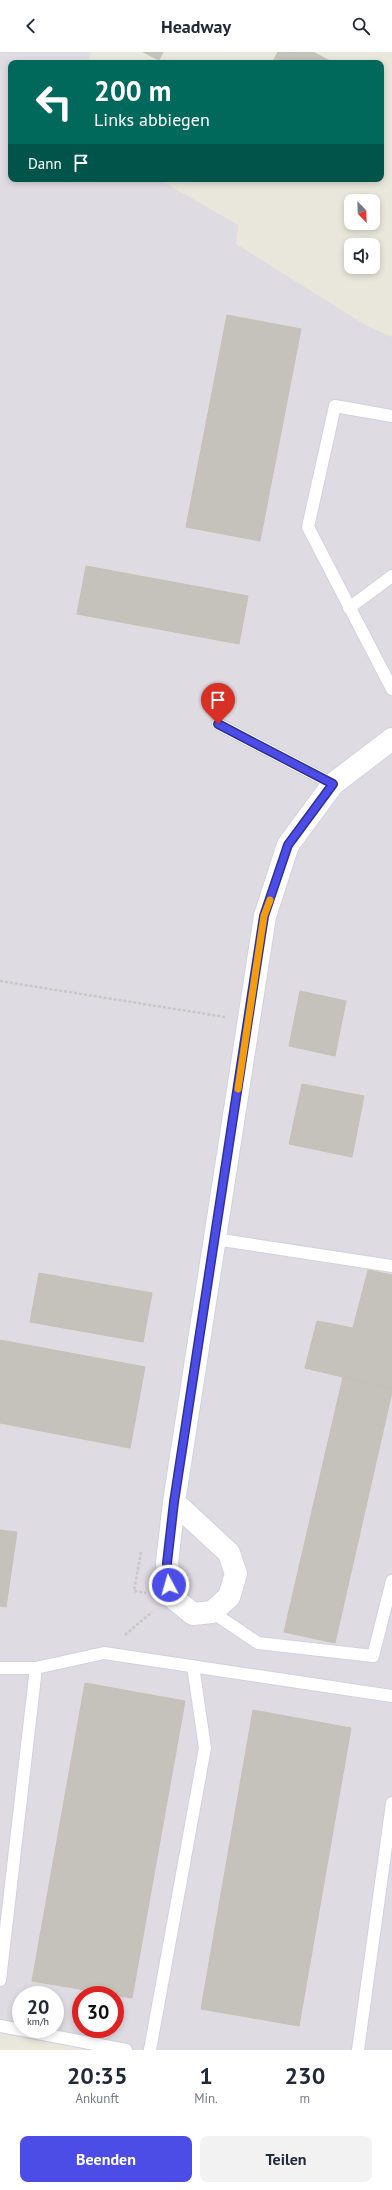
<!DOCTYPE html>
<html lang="de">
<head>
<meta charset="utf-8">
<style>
	:root { --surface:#fff; --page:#f2f2f3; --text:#1f2937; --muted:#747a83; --accent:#4b4de6 }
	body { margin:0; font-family:"PT Sans",sans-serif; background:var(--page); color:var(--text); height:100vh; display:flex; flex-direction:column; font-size:15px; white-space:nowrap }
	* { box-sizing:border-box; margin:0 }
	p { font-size:13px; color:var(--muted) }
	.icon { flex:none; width:22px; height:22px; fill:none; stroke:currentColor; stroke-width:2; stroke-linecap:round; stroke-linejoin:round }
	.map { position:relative; height:1998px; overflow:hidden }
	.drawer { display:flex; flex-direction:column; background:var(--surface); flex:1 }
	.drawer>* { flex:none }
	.guide { position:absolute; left:8px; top:8px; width:376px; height:122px; border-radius:8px; box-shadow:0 2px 6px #0003; background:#00695c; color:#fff; overflow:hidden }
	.needle { width:26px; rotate:157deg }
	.tools { position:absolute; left:344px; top:142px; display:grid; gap:8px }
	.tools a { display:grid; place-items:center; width:36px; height:36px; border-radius:8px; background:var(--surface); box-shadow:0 2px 6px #0003; font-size:20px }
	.speed { position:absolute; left:12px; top:1934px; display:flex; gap:8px; font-size:20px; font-weight:700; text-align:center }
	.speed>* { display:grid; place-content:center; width:52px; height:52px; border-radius:50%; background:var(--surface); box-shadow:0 2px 6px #0003; line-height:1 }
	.speed small { font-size:10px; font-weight:400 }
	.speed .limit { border:6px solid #d22; background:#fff; color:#111 }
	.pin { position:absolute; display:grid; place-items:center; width:34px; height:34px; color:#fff; margin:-41px -17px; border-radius:50% 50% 50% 0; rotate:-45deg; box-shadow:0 0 4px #0007 }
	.pin .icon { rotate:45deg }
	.me { position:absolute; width:44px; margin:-22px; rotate:354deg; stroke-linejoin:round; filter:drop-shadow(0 0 3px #0008) }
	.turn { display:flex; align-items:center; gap:14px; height:84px; padding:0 20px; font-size:18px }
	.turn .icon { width:52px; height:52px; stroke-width:2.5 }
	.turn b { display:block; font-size:28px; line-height:34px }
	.then { display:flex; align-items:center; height:38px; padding:0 20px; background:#0003; gap:8px; font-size:15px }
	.eta { display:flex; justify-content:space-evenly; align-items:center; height:68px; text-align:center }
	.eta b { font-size:24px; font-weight:600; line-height:28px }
	.cta { display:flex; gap:8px; margin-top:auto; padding:8px 20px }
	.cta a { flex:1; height:46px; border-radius:8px; background:var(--accent); color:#fff; font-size:16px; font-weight:600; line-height:46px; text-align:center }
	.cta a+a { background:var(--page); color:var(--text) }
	header { display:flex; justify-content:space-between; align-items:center; height:52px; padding:0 20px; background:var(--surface); font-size:18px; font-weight:600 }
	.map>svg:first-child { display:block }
	.industrial { fill:#dfdbe2; fill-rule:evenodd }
	.building { fill:#c5c2bb; stroke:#c4c1b5 }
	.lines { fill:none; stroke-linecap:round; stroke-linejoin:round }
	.service-casing { stroke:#d1d1e0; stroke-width:14 }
	.minor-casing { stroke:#d1d1e0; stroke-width:24 }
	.path { stroke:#c7c7c7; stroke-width:2.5; stroke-dasharray:3 2; stroke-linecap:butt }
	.service { stroke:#fff; stroke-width:12 }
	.minor { stroke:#fff; stroke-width:22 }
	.route-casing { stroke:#313296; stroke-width:10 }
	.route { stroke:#4b4de6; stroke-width:7 }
	.slow { stroke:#f59e0b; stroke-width:7 }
</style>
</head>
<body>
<header><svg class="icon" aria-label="back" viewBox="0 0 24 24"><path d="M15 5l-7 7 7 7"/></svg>Headway<svg class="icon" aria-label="search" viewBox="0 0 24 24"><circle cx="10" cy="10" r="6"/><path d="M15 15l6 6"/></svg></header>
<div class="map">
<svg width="392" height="1998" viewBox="0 0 392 1998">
	<rect width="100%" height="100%" fill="#e9e6db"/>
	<path class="industrial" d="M0 0H91L88 11H11V127H158L238 173 236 192 367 274 392 285V1998H126L0 1974ZM21 1943H55V1977H21ZM81 1943H115V1977H81Z"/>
	<path class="building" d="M143 0H163L159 8Z
		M278 0H313L334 11H272Z
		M227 263 301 277 260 489 186 475Z
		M86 514 248 544 239 592 77 562Z
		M300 939 346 949 335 1004 289 994Z
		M302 1032 364 1044 352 1105 289 1092Z
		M368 1218 392 1223V1337L305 1316 317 1269 353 1276Z
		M39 1221 152 1241 143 1290 30 1270Z
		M0 1288 145 1315 130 1396 0 1371Z
		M343 1325 392 1337V1340L335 1591 284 1580Z
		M0 1478 17 1480 6 1555 0 1554Z
		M85 1631 185 1649 132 1946 32 1929Z
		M253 1658 351 1676 299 1974 201 1957Z"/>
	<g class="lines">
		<defs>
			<path id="service" d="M392 364 335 354 308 475 392 637
				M349 556 392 524
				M218 672 333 732
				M215 1187 392 1214
				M212 1560 258 1591 373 1604 392 1529
				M0 1616H36L104 1601 392 1644
				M0 1928 36 1616
				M0 1974 126 1998
				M150 1998 205 1696 193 1614
				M358 1998 392 1751"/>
			<path id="minor" d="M174 1450 229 1501 236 1522 229 1545 212 1560 193 1562 171 1544 167 1511 174 1450 265 864 288 793 333 732 392 687"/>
		</defs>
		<use href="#service" class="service-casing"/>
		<use href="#minor" class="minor-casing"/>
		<path class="path" d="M0 929 225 965
			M141 1500 134 1539 146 1541
			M125 1583 152 1560"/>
		<use href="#service" class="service"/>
		<use href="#minor" class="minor"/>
	</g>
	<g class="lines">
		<defs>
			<path id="route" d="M169 1533 167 1511 174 1450 264 864 288 793 333 732 218 672"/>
		</defs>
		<use href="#route" class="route-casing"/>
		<use href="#route" class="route"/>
		<path class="slow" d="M238 1037 264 864 270 848"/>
	</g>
</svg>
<div class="tools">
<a><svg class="needle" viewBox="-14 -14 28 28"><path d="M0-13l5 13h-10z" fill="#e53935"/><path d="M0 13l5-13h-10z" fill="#747a83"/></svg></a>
<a><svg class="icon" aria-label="sound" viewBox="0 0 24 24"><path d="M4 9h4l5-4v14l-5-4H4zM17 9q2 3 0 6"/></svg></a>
</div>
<div class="speed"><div>20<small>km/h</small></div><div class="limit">30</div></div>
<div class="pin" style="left:218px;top:672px;background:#d93025"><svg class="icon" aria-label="arrive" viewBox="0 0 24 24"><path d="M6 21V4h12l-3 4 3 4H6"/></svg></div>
<svg class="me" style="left:169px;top:1533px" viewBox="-20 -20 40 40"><circle r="17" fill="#4b4de6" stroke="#fff" stroke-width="3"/><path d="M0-11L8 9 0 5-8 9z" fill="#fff"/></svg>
<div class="guide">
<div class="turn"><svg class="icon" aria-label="left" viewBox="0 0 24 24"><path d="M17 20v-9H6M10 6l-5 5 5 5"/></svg><div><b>200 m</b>Links abbiegen</div></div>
<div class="then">Dann<svg class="icon" aria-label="arrive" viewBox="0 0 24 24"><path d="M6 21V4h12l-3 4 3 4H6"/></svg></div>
</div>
</div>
<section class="drawer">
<div class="eta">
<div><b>20:35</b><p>Ankunft</p></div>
<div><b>1</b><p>Min.</p></div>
<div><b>230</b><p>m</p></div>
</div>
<div class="cta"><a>Beenden</a><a>Teilen</a></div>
</section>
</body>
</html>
